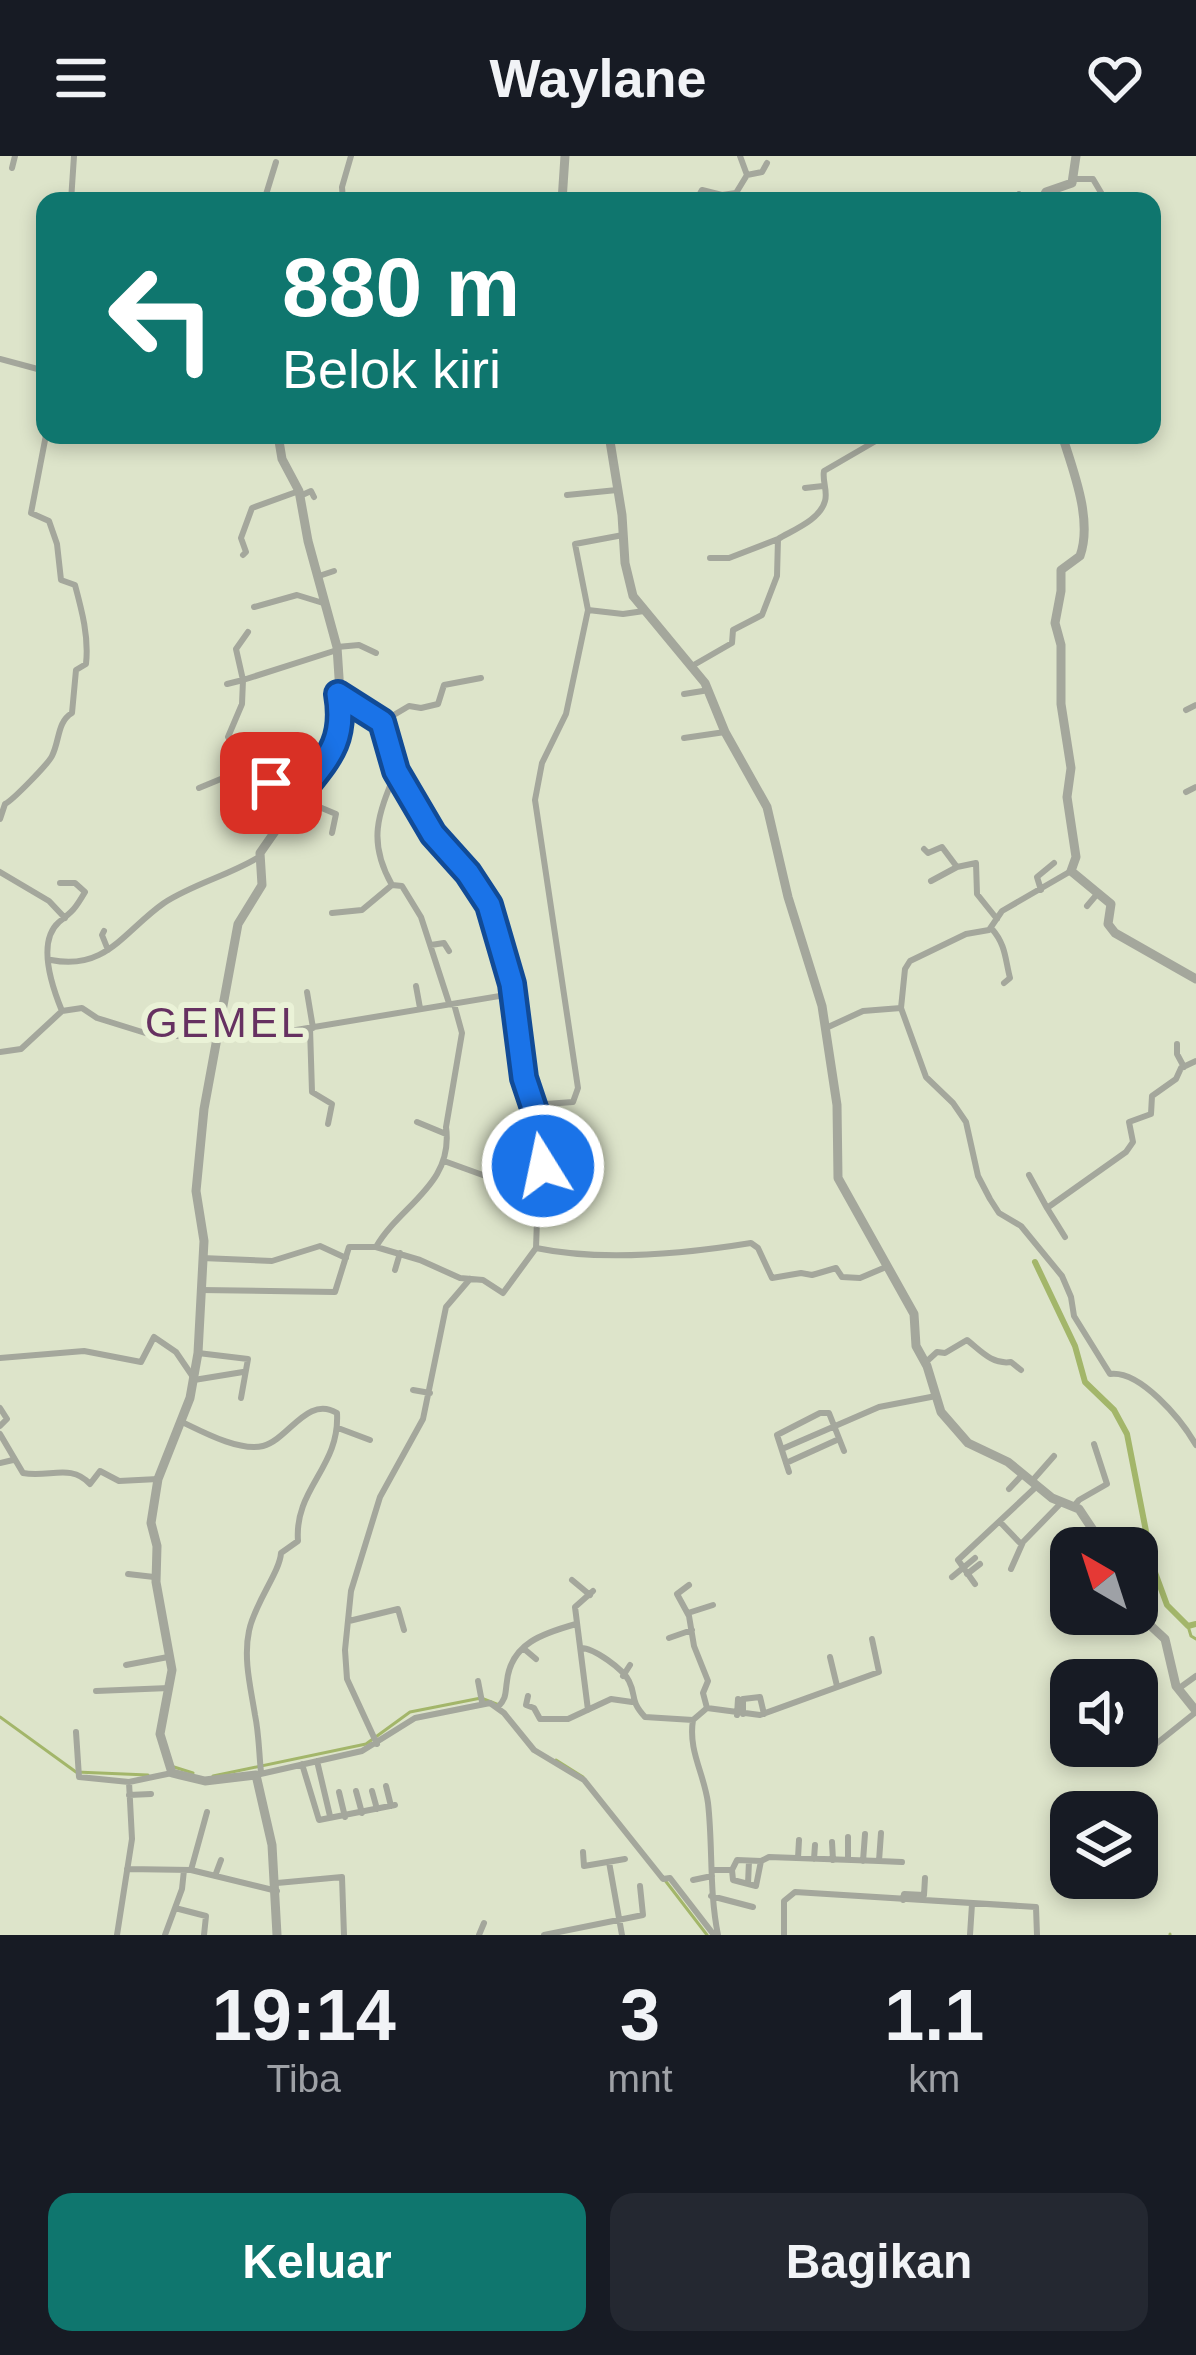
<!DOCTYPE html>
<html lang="id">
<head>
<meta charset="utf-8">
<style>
	:root { --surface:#171b24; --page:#242831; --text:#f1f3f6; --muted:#9ea1a6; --accent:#0f766e }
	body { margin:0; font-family:Arial,sans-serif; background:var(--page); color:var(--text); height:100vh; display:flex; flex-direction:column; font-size:45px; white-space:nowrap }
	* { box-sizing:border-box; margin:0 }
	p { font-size:39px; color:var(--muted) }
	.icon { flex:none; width:66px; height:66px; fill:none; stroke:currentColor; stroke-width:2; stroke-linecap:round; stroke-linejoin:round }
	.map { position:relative; height:1779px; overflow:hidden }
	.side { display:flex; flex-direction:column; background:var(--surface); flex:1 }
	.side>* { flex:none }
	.banner { position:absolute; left:36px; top:36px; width:1125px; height:252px; border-radius:24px; box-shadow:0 6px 18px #0003; background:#0f766e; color:#fff; overflow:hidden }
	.needle { width:78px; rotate:321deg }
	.fabs { position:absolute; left:1050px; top:1371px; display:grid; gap:24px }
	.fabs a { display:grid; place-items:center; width:108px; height:108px; border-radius:24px; background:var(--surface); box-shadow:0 6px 18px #0003; font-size:60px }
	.pin { position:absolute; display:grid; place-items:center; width:102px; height:102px; color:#fff; margin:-51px; border-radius:24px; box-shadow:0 6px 18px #0006 }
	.me { position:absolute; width:132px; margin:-66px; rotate:350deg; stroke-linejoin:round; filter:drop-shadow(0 0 9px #0008) }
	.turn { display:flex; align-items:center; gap:42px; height:252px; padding:0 48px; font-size:54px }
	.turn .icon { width:156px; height:156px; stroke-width:2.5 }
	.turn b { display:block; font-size:84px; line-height:102px }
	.eta { display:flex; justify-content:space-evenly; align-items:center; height:204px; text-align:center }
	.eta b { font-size:72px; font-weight:600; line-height:84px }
	.action { display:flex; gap:24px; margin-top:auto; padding:24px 48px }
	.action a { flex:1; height:138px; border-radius:24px; background:var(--accent); color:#fff; font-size:48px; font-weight:600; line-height:138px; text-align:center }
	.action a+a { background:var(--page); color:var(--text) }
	header { display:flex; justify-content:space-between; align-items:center; height:156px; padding:0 48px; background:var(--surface); font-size:54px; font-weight:600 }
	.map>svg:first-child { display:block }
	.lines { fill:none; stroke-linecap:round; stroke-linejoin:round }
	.stream { stroke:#a3b66a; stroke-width:3 }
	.canal { stroke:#a3b66a; stroke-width:6 }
	.minor { stroke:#a4a79c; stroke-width:6 }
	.tertiary { stroke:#a4a79c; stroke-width:9 }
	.route-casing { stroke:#114b97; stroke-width:30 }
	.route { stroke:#1a73e8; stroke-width:21 }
	.labels { text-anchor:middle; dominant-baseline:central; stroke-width:12; stroke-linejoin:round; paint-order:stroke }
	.quarter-label { font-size:42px; letter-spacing:3px; fill:#663161; stroke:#eaf2d7 }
</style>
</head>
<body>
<header><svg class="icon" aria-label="menu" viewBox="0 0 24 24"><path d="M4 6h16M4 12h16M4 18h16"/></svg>Waylane<svg class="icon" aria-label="heart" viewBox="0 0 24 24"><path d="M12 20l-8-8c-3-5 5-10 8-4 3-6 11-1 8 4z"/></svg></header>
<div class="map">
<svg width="1196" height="1779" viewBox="0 0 1196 1779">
	<rect width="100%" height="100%" fill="#dde4ca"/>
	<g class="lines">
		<path class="stream" d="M1188 1470 1191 1480 1196 1483
			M0 1561 76 1616 148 1619
			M556 1604 583 1621
			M174 1611 193 1617
			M213 1620 366 1588 410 1556 481 1542 499 1549
			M664 1723 707 1779
			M1170 1779V1778"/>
		<path class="canal" d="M1035 1106 1075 1190 1085 1226 1114 1254 1127 1278 1153 1411 1167 1449 1188 1470 1196 1468"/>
		<path class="minor" d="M740 0 747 19
			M12 12 15 0
			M1074 23H1093L1106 45
			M1019 38 1021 45
			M71 45 74 0
			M264 45 276 6
			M343 45 342 31 351 0
			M696 45 702 34 722 39 736 37 747 19 762 16 767 7
			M0 203 45 215
			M805 332 823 330
			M567 339 617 334
			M300 340 311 335 314 341
			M243 399 246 396 241 382 252 352 299 335
			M710 402H729L778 383
			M319 420 334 415
			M254 451 297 439 323 447
			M588 454 623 458 644 455
			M337 491 359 489 376 497
			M692 510 732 487 733 474 762 459 777 420 778 383C793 374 820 364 825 345 828 335 822 325 824 315L886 279
			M227 528 243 524 236 493 248 476
			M684 538 709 534
			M342 542 382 566 396 615 433 678 468 717 489 749 511 828 524 923 546 989 538 1036 536 1092
			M1186 554 1196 549
			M382 566 409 550 421 552 438 548 444 529 481 522
			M684 582 725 576
			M199 632 245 613
			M302 635 253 623 228 581 242 548 243 524 337 494
			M1186 636 1196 631
			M298 642 336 658 332 677
			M0 663 5 648C13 644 48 608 52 600 60 584 57 566 72 557L76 514 86 508C89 481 82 455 75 429L61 424 57 388 49 365 31 357 46 279
			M924 693 928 697 942 691 957 711
			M0 716 49 745 65 762
			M931 725 957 711 976 707 977 738 997 763
			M60 727H75L85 736C75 753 73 755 59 766 36 786 53 833 62 855L82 852 97 862 155 880H260L512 838
			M392 729C367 685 378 659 396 615
			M1041 734 1037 721 1054 707
			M1087 750 1098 737
			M332 757 362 754 392 729 402 730 421 761 449 847
			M992 773C1006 789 1005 803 1010 822L1004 827
			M104 775 102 779 108 794
			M431 789 444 787 449 795
			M51 804C106 815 124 775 164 747 193 728 230 719 259 701
			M416 830 420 852
			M307 836 313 872
			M901 852 926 921 953 947 966 966 978 1020 990 1043 999 1057 1021 1070 1062 1120 1071 1141 1074 1160 1110 1218C1140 1214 1181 1263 1196 1289
			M235 866 245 868 246 880
			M310 872 312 936 332 948 328 968
			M826 872 863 855 901 852 905 813 910 805 966 778 989 774 1002 755 1071 715
			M1177 888V898L1184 911
			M0 896 21 893 62 855
			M532 949 573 946 578 932 535 644 542 607 566 558 588 454 575 388 623 379
			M417 966 446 978
			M444 1005 538 1039
			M1029 1019 1047 1052 1126 996 1133 986 1129 966 1151 958 1152 940 1176 923 1181 912 1196 905
			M1047 1052 1065 1081
			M376 1091 420 1104 460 1122 483 1124 503 1137 536 1092C603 1106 683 1098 751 1087L758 1092 772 1122 801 1117 812 1119 836 1112 842 1121 860 1122 886 1111
			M202 1102 272 1105 320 1090 346 1102
			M395 1114 400 1097
			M201 1134 335 1136 349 1091H376C400 1049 454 1029 446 971L462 877 454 848
			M198 1197 248 1203 241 1242
			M0 1202 84 1195 141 1206 154 1181 176 1196 193 1221
			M925 1207 937 1196 945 1197 967 1184C980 1194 992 1209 1011 1206L1021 1214
			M194 1224 243 1216
			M413 1234 430 1237
			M0 1252 7 1263 0 1270
			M180 1265C201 1275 239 1296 263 1290 289 1283 307 1239 337 1257 340 1312 294 1332 298 1385L281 1397C280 1416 254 1448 249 1475 243 1503 251 1533 255 1559 259 1578 259 1598 261 1616
			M338 1272 370 1284
			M0 1278 23 1317C49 1322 71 1307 90 1328L100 1315 119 1325 158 1323
			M782 1293 879 1251 936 1240
			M0 1307 13 1304
			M786 1307 839 1283
			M789 1316 777 1279 820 1257H829L844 1295
			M1032 1325 1054 1300
			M1009 1333 1023 1318
			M1074 1350 1079 1344 1107 1328 1094 1288
			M1000 1366 1021 1388
			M1011 1413 1023 1386 1062 1346
			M128 1418 154 1421
			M967 1418 980 1408
			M952 1421 975 1402
			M572 1424 590 1439
			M975 1428 958 1404 1037 1330
			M689 1429 677 1438 689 1460 694 1490 708 1525 703 1537 707 1552
			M688 1457 713 1449
			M349 1465 398 1453 404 1474
			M669 1482 692 1474
			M523 1492 536 1503
			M581 1492C594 1492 623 1513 629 1525 637 1541 629 1543 645 1561L693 1564 707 1552 760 1559 879 1516 872 1483
			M830 1501 837 1530
			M126 1509 168 1501
			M623 1520 630 1509
			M478 1525 482 1546
			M1178 1533 1196 1520
			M96 1535 169 1532
			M528 1540 526 1549 534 1552 540 1563H568L611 1543 632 1546
			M498 1551C507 1542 505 1537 507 1525 511 1487 544 1477 576 1468
			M588 1554 575 1451 593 1435
			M743 1558V1543L760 1541 764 1558
			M737 1559 738 1543
			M693 1564C688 1595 704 1617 708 1647 713 1691 709 1735 718 1779
			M76 1576 79 1621 129 1626 172 1617
			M377 1588 347 1523 345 1494 351 1435 380 1341 423 1263 446 1151 470 1123
			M317 1605 330 1660
			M302 1608 319 1664 395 1649
			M1131 1608 1196 1556
			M256 1619 362 1595 415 1562 490 1547 504 1557 534 1594 584 1624 663 1723 670 1722 714 1779
			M386 1630 391 1650
			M356 1635 362 1657
			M372 1635 377 1653
			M339 1636 345 1661
			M129 1639 151 1638
			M832 1686 833 1704
			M583 1696 584 1710 625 1703
			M798 1702 799 1684
			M814 1703 815 1689
			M848 1704V1681
			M863 1705 865 1678
			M879 1705 902 1706
			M609 1706 622 1779
			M127 1713 191 1714 277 1735
			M191 1714 207 1656
			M712 1714H732L737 1704 761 1705 769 1701 879 1705 881 1677
			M732 1714 733 1724 756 1730 761 1705
			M215 1720 221 1704
			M693 1724 712 1720
			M277 1727 342 1721 344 1779
			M748 1728 749 1705
			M711 1740 753 1751
			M903 1744 904 1738 924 1739 925 1722
			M175 1752 206 1760 204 1779
			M117 1779 132 1683 129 1626
			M165 1779 182 1733 184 1714
			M479 1779 484 1767
			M544 1779 643 1759 640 1730
			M784 1779V1745L795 1736 1036 1751 1037 1779
			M970 1779 972 1748"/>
		<path class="tertiary" d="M562 45 565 0
			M1041 45 1046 36 1072 27 1076 0
			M609 279 622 359 625 407 633 440 705 527 725 576 767 651 788 741 822 850 837 949 838 1022 914 1158 916 1190 927 1210 941 1256 968 1287 1008 1306 1052 1342 1079 1353 1105 1392
			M1062 279C1073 314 1093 364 1080 400L1061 414V435L1055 467 1061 489V548L1071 612 1067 641 1076 701 1071 715 1111 748 1108 768 1115 777 1196 823
			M1137 1457 1165 1483 1176 1530 1196 1555
			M277 1779 272 1689 256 1619 205 1625 172 1617 160 1578 172 1514 156 1426 157 1390 151 1367 158 1323 190 1242 198 1197 204 1085 196 1035 204 953 238 768 262 729 260 697 331 595 342 567 337 491 308 385 299 335 282 303 278 279"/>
	</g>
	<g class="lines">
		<defs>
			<path id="route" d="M271 627 302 635C329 601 346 584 338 538L382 566 396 615 433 678 468 717 489 749 512 828 524 922 545 985 543 1010"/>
		</defs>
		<use href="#route" class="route-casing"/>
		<use href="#route" class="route"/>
	</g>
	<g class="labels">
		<g class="quarter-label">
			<text x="226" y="866">GEMEL</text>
		</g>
	</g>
</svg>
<div class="fabs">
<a><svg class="needle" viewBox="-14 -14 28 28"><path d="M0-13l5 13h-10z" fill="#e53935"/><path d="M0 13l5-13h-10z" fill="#9ea1a6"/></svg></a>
<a><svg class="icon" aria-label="sound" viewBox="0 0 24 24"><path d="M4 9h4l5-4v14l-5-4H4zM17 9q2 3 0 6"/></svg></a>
<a><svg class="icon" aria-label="layers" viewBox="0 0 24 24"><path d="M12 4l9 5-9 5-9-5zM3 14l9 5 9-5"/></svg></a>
</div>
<div class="pin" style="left:271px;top:627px;background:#d93025"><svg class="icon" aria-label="arrive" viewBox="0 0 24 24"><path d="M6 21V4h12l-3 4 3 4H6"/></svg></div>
<svg class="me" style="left:543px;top:1010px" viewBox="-20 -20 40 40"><circle r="17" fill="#1a73e8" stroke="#fff" stroke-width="3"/><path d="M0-11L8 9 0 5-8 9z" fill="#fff"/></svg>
<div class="banner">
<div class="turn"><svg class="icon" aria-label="left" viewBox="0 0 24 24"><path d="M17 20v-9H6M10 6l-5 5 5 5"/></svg><div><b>880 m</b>Belok kiri</div></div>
</div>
</div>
<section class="side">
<div class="eta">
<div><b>19:14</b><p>Tiba</p></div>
<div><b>3</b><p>mnt</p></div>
<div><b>1.1</b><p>km</p></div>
</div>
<div class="action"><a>Keluar</a><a>Bagikan</a></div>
</section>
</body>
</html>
